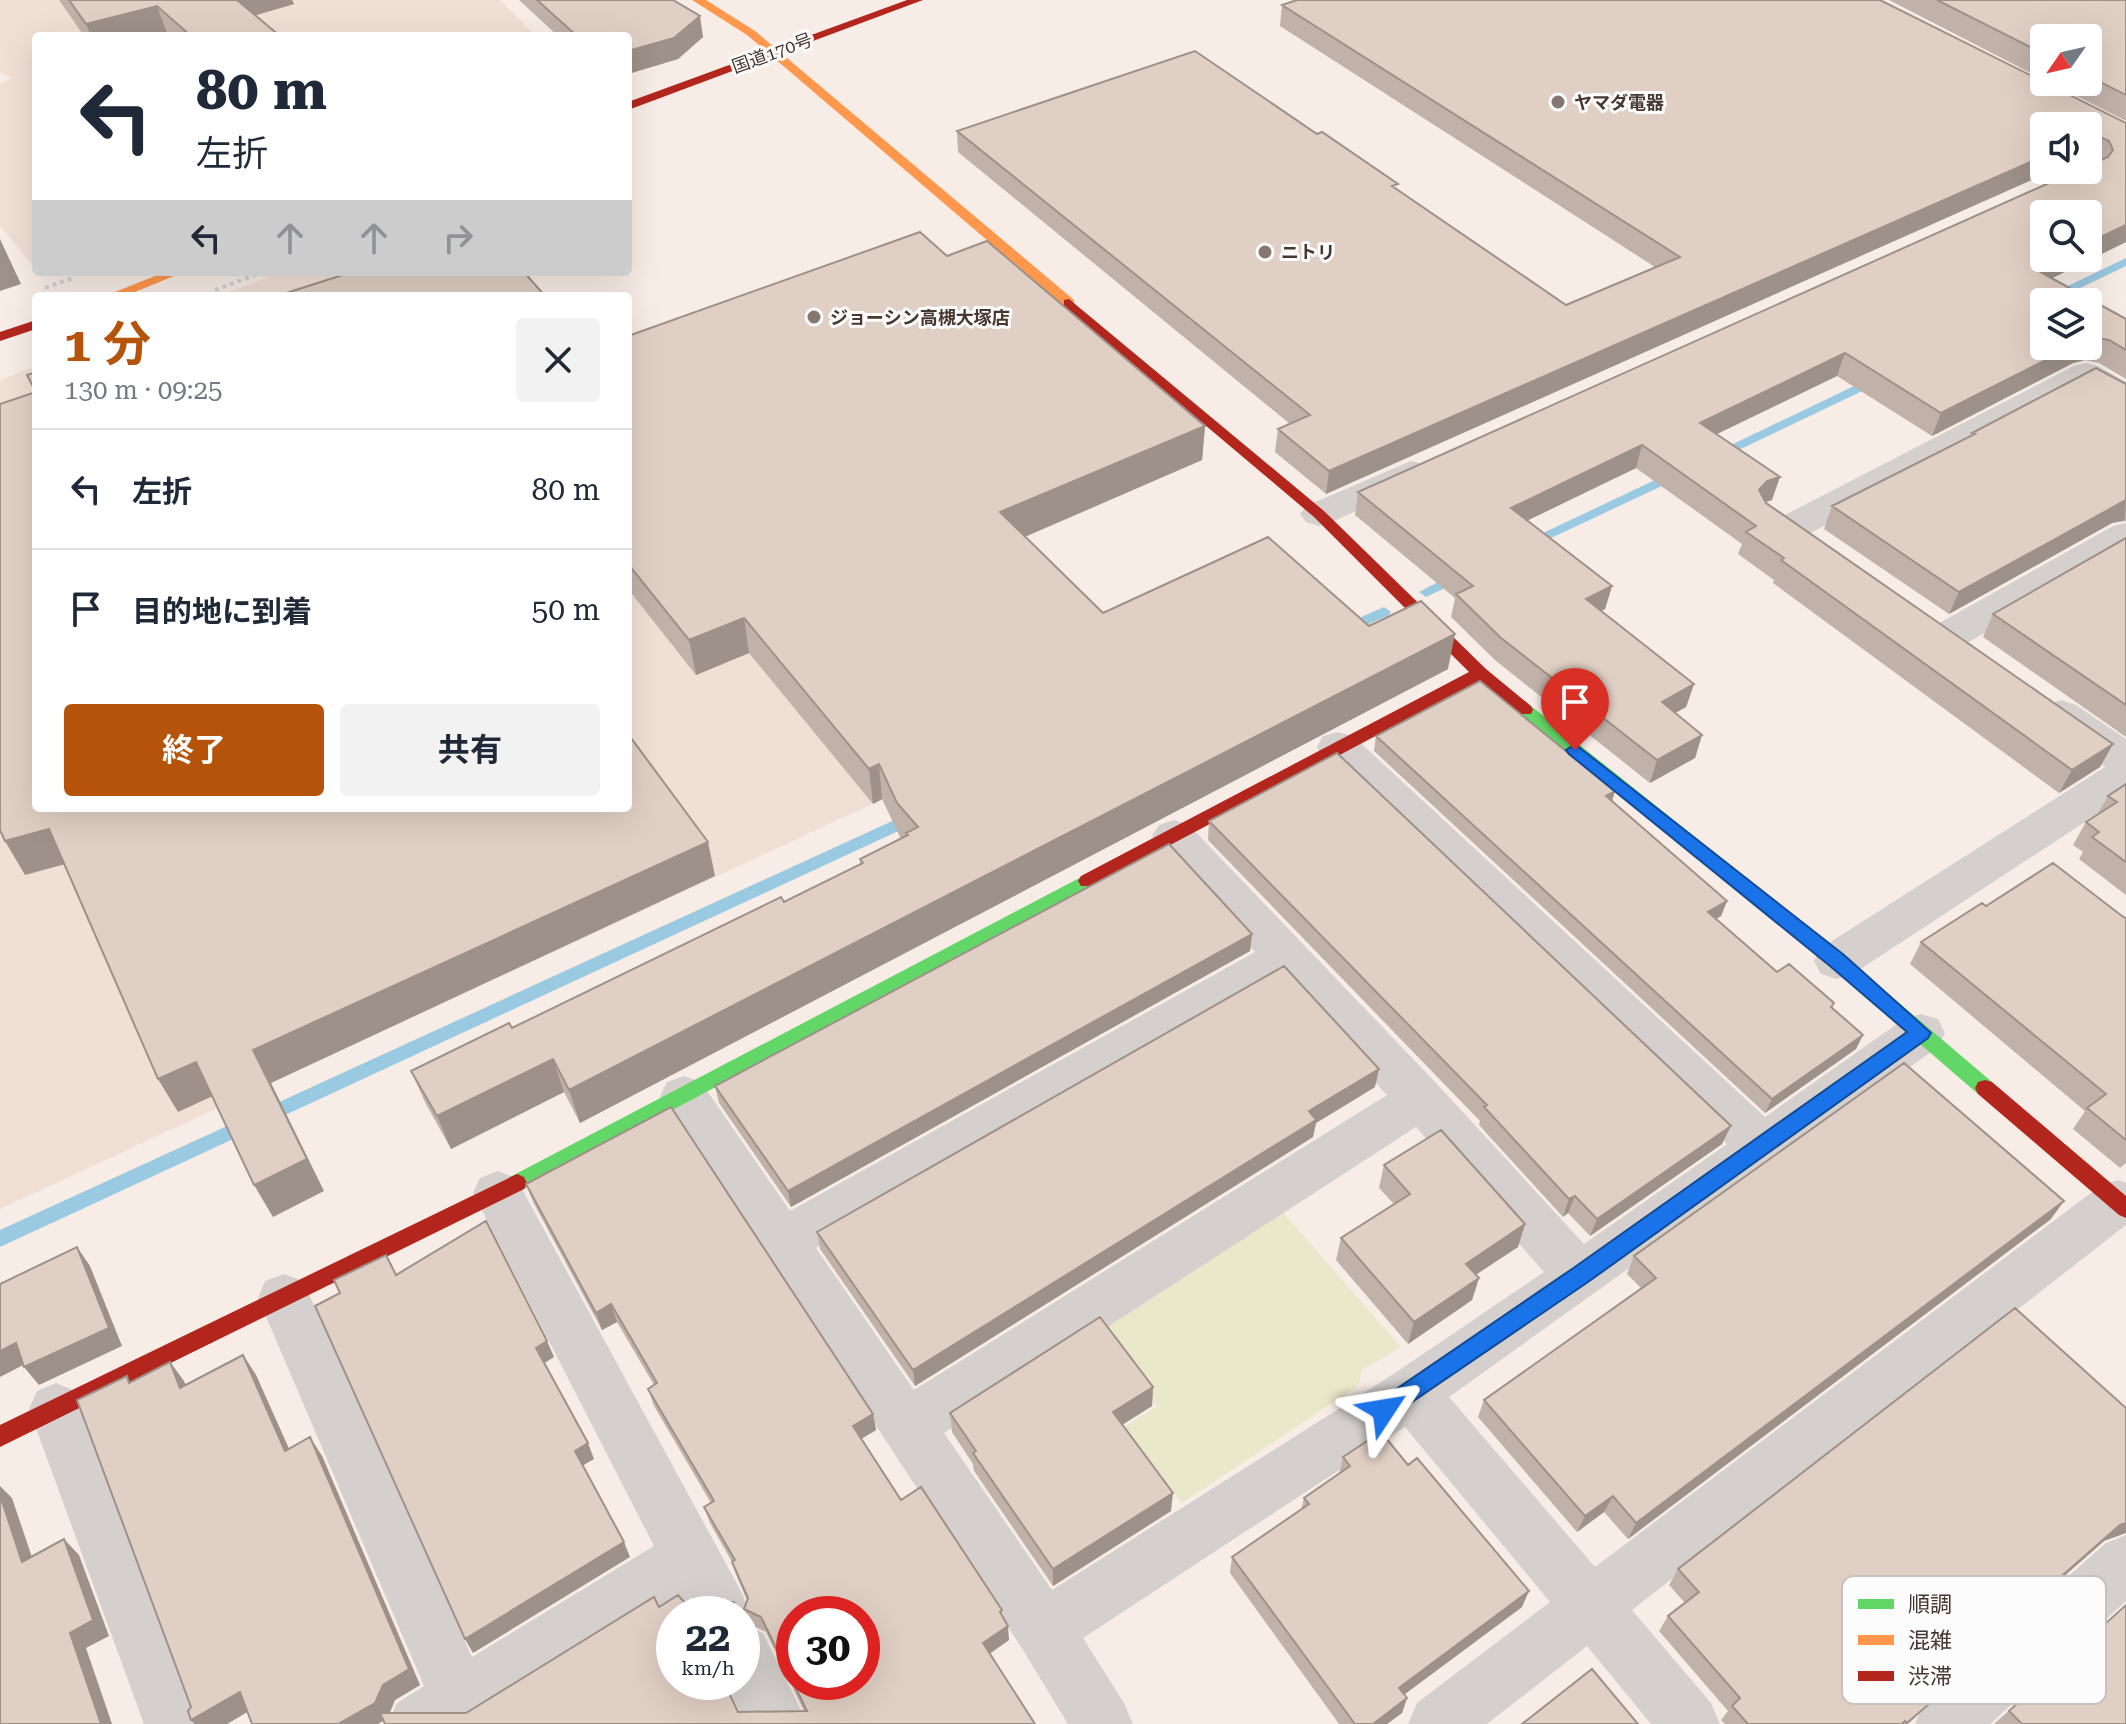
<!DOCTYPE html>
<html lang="ja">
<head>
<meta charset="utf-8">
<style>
	:root { --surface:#fff; --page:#f2f2f3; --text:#1f2937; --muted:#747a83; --line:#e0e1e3; --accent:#b45309 }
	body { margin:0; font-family:"Roboto Serif","Noto Sans JP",serif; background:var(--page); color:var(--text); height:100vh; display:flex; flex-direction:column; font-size:30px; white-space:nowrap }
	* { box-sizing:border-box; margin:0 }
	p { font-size:26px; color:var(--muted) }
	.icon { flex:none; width:44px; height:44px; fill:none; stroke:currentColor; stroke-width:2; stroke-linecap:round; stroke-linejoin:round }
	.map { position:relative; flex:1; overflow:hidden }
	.panel { position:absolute; left:32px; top:292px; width:600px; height:520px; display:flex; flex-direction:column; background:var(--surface); border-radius:8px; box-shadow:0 8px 32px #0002 }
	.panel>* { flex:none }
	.banner { position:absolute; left:32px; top:32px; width:600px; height:244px; border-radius:8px; box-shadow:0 8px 32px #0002; background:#fff; color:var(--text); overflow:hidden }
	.needle { width:52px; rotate:236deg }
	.fabs { position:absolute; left:2030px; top:24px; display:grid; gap:16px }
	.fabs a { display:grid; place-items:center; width:72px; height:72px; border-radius:8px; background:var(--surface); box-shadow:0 8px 32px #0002; font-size:40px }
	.speed { position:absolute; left:656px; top:1596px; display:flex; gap:16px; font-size:40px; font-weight:700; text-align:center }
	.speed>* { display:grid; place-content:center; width:104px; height:104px; border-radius:50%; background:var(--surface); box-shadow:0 8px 32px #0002; line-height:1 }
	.speed small { font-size:20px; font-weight:400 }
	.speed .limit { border:12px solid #d22; background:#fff; color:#111 }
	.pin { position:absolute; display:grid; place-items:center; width:68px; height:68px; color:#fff; margin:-82px -34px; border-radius:50% 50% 50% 0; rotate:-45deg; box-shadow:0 0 8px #0007 }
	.pin .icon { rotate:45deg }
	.me { position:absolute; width:88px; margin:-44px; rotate:57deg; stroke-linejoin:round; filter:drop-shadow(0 0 6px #0008) }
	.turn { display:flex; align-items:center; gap:28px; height:168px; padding:0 32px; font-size:36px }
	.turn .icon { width:104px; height:104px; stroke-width:2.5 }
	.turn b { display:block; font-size:56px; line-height:68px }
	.lanes { display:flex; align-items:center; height:76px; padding:0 32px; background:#0003; justify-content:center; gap:40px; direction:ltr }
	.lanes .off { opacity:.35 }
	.round { display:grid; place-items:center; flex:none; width:84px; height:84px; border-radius:8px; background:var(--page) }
	.overview { display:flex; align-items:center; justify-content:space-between; height:136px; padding:0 32px }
	h1 { font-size:48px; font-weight:700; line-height:60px; color:var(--accent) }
	.cta { display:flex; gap:16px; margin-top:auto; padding:16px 32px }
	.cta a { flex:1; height:92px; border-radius:8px; background:var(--accent); color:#fff; font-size:32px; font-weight:700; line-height:92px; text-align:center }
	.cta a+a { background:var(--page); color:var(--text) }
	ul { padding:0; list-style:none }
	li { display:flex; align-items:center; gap:24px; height:120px; padding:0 32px; border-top:2px solid var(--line) }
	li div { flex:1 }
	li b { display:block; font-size:30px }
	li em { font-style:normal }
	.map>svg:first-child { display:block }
	.industrial { fill:#f0dfd5 }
	.green { fill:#eae8ca }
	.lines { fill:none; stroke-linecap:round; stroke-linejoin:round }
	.stream { fill:#9acae2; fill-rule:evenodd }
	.path { stroke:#d5d0ce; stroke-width:4; stroke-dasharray:4 4; stroke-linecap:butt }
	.street { fill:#d5d0cd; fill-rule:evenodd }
	.fast { fill:#63d668; fill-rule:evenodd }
	.slow { fill:#ff974d; fill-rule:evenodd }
	.jam { fill:#b3261e; fill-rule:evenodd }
	.wall { fill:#c1b2a9 }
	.shaded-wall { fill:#9d9189 }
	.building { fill:#e0cfc4; stroke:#9d9189; stroke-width:2; fill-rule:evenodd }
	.route { fill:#1a73e8; stroke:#114b97; stroke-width:2 }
	.poi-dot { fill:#847770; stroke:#fcfcfc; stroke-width:3 }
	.labels { text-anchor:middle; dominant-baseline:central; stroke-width:6; stroke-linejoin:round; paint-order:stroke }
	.far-street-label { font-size:18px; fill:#463831; stroke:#fcfcfc }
	.far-poi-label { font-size:18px; font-weight:bold; fill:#463831; stroke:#fcfcfc; text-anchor:start }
	.key { fill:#fcfcfc; stroke:#c5c1bf; stroke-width:2 }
	.key-label { font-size:22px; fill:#463831 }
</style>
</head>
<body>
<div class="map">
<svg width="2126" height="1724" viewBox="0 0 2126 1724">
	<rect width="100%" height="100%" fill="#f8ede6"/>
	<path class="industrial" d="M0 0H500L536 36H36V269L0 226V84L11 78 0 72Z
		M282 272H516L537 296H219Z
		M36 366V808H628V400L950 768 0 1209V380Z"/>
	<path class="green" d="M1280 1209 1401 1347 1362 1370 1358 1386 1182 1503 1124 1427 1157 1406 1095 1323Z"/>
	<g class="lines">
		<path class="stream" d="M2126 258V266L2057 299H2049L2047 296Z
			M1877 375 1883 379 1881 382 1722 458H1712L1710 455Z
			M1674 471 1681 475 1679 478 1534 546 1529 547 1522 543Z
			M1457 572 1462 574 1464 577 1462 580 1426 597 1419 592Z
			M1384 607 1391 612 1389 615 1346 634 1339 629 1341 626Z
			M914 811 922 817 920 821 0 1247V1230Z"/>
		<path class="path" d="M45 288 73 278
			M215 290 263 272"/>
		<path class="street" d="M2086 363 2098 366 2126 382V407L2114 404 2085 387 1805 536 1792 539 1779 536 1773 527 1779 518 2074 366Z
			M1411 461 1424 464 1429 472 1424 480 1332 522 1319 526 1306 522 1300 514 1306 506Z
			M2126 523V551L1962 646 1948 649 1934 646 1928 636 1934 626 2113 526Z
			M2061 700 2076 705 2126 739V795L1853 974 1837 979 1821 974 1814 961 1821 948 2105 767 2046 725 2040 715 2046 705Z
			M1338 732 1353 736 1765 1117 1904 1019 1921 1014 1938 1019 1945 1033 1938 1047 1449 1397 1595 1567 2100 1186 2118 1180 2126 1183V1225L1632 1610 1711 1703 1720 1724H1651L1587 1646 1487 1724H1408L1417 1703 1550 1602 1405 1427 1083 1638 1124 1703 1133 1724H1068L1023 1650 660 1096 667 1082 684 1076 701 1082 790 1211 1255 952 1159 847 1152 836 1159 825 1174 820 1189 825 1438 1085 1584 1244 1727 1144 1323 758 1317 747 1323 736ZM1282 981 1387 1095 914 1390 816 1248ZM1416 1127 1544 1272 1392 1375 1052 1590 944 1433Z
			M498 1171 516 1178 742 1593 750 1614 745 1626 763 1633 808 1724H746L725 1682H742V1614H690L680 1596 474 1724H388L397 1703 424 1686 258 1298 265 1281 284 1274 303 1281 472 1657 654 1546 473 1193 480 1178Z
			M56 1383 75 1391 83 1409 204 1724H144L29 1409 37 1391Z
			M2126 1535V1601L1990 1724H1915L1924 1703 2106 1543Z"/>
		<path class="fast" d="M1525 704 1531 706 1844 956 1992 1082 1995 1088 1992 1094 1985 1096 1978 1094 1830 966 1519 714 1517 710Z
			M1087 874 1093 876 1096 881 1093 886 524 1189 517 1192 510 1189 507 1183 510 1177Z"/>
		<path class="slow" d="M692 0H706L755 31 1074 300V306H1064L747 35Z
			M165 272H184L125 296H105Z"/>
		<path class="jam" d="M907 0H923L628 110V102Z
			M1069 299 1324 511 1486 669 1531 706 1533 710 1531 714H1519L1479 681 1093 886H1081L1078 881 1081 876 1469 672 1314 517 1064 306V300Z
			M36 320V329L0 341V332Z
			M1985 1080 1992 1082 2126 1196V1218L2119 1215 1978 1094 1975 1088 1978 1082Z
			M517 1174 524 1177 527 1183 524 1189 0 1447V1425Z"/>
	</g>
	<path class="wall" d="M59 0H292L294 4 255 15 280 36H84Z
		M519 0H673L703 37 678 59 628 74V36H558Z
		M1889 0H2126V121L2049 82H2088V38H2044V80Z
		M1282 5 2123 122 2126 242 2052 278 2126 319V379L2099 363 2085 360 2073 363 1932 436 1837 376 1717 434 1772 500 1766 502 2113 744 2100 767 2059 793 1773 583 1774 580 1738 554 1742 544 1636 468 1527 520 1612 586 1605 609 1601 611 1694 684 1686 707 1675 713 1702 735 1695 758 1650 783 1496 661 1451 617 1455 598 1355 515 1358 492 2097 161 2089 158 2088 160V126L1326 494 1275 452 1278 429 1290 424 958 152 957 131 1397 190 1566 305 1655 267 1280 26Z
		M947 256 1205 426 1202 460 1025 537 1103 613 1369 626 1448 669 580 1123 564 1092 451 1149 426 1104 411 1071 512 1028 784 902 860 865V859L901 839 882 799 873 804 749 653 696 675 628 589V336Z
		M2123 384H2126V521L2112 523 1949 614 1824 529 1832 506 1970 436 1972 433Z
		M2126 538V737L1983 637 1993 614Z
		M1376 736 1615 791 1612 800 1727 901 1721 916 1716 919 1777 972 1834 1003 1832 1008 1856 1049 1765 1113 1374 751Z
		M2126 784V895L2079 859 2083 852 2073 845 2086 822 2097 815 2108 796Z
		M1209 821 1722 1144 1590 1236 1568 1213 1563 1217 1479 1125 1480 1121 1208 840Z
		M1986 906 2122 916 2126 918V1163L2120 1168 2073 1129 2085 1111 1910 964 1921 942Z
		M1252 934 1250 951 791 1207 719 1103 715 1086Z
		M1375 1087 1316 1123 1313 1137 915 1386 820 1249 817 1232Z
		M1384 1165 1525 1224 1518 1247 1476 1274 1479 1278 1472 1300 1408 1344 1336 1260 1341 1238 1394 1204 1379 1188Z
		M526 1184 873 1414 876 1430 861 1439 901 1500 1003 1617 1009 1640 990 1654 1035 1724 383 1721 378 1724H252L247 1712 227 1724H195L191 1720V1707L131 1382 170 1362 186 1385 243 1355 256 1375 289 1449 322 1456 420 1685 395 1700 390 1713H466L659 1607 674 1614 738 1712 804 1711 766 1632 749 1624 744 1609 747 1600 737 1577 732 1562 710 1523 704 1507 711 1503 654 1406 648 1389 654 1385 617 1322 602 1330 533 1202Z
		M2051 1219 1628 1539 1604 1512 1577 1532 1478 1417 1484 1400 1641 1288 1627 1274 1634 1256Z
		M1153 1387 1152 1406 1122 1425 1171 1511 1053 1586 974 1471 973 1464 952 1432 950 1413Z
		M1343 1457 1522 1607 1404 1694 1407 1698 1402 1713 1387 1724H1339L1230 1573 1232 1557 1301 1510 1304 1498 1339 1474Z
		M2104 1541 1935 1690 1928 1705 1908 1724H1725L1721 1720 1728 1711 1659 1631 1668 1616 1685 1603 1669 1585 1678 1569Z
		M2126 1605V1724H1994Z"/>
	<path class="shaded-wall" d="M226 0H292L294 4 233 22Z
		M157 6 168 36H91L86 24Z
		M700 16 703 37 678 59 628 74V51Z
		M2044 156V170H2054L1326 494 1329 471Z
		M2126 225V242L2026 291 2035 269 2057 258H2088V243Z
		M0 239 21 284 0 291Z
		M2096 338 2085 360 2073 363 1932 436 1941 413 2073 346H2088V339Z
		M1845 353 1837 376 1694 445 1700 423Z
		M1205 426 1202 460 1001 547 1000 512Z
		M1642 445 1636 468 1506 531 1511 508Z
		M1780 477 1772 500 1759 504V490L1767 481Z
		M2126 500 2125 520 2112 523 1949 614 1959 592Z
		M1612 586 1605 609 1580 622 1586 599Z
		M744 618 749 653 696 675 689 640Z
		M1455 634 1448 669 580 1123 569 1090Z
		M1694 684 1686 707 1654 725 1662 702Z
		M1702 735 1695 758 1650 783 1657 760Z
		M2113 744 2100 767 2059 793 2072 770Z
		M879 764 882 799 873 804 869 769Z
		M1615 791 1611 805 1606 796Z
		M49 829 69 863 25 875 5 841Z
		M708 842 715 876 271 1083 324 1191 273 1217 254 1185 253 1050Z
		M1727 901 1721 916 1703 927 1708 912Z
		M1252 934 1250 951 791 1207 788 1191Z
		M1863 1035 1856 1049 1765 1113 1772 1099Z
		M553 1059 564 1092 451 1149 437 1116Z
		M196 1062 215 1095 178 1112 158 1079Z
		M1379 1069 1375 1087 1316 1123 1313 1137 915 1386 913 1370 1309 1111Z
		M1731 1126 1722 1144 1590 1236 1597 1219Z
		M1575 1196 1568 1213 1563 1217 1569 1199Z
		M2064 1201 2051 1219 1628 1539 1636 1523Z
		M1525 1224 1518 1247 1459 1286 1466 1264Z
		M77 1247 90 1266 122 1346 39 1385 24 1367Z
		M1479 1278 1472 1300 1408 1344 1414 1322Z
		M611 1304 617 1322 602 1330 596 1313Z
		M547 1341 554 1357 543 1364 536 1348Z
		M16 1343 31 1361 0 1377V1351Z
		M243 1355 256 1375 298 1469 285 1451Z
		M170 1362 184 1381 195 1407 180 1388Z
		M1153 1387 1152 1406 1112 1431 1113 1412Z
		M873 1414 876 1430 856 1442 853 1426Z
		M310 1437 322 1456 420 1685 395 1700 387 1718 378 1724H338Z
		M588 1443 594 1459 582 1466 575 1451Z
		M0 1486 12 1498 39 1578 22 1562 0 1495Z
		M1173 1493 1171 1511 1053 1586V1569Z
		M1613 1496 1604 1512 1577 1532 1585 1516Z
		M2126 1523V1533L2104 1541 1922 1701 1936 1686 2120 1525Z
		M64 1539 79 1555 109 1636 86 1648 112 1724H101L70 1633Z
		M624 1542 630 1557 473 1653 465 1639Z
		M1529 1591 1522 1607 1393 1703 1399 1688Z
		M1008 1626 1009 1640 984 1657 983 1643Z
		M240 1692 254 1708 227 1724H195L191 1720Z
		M1407 1698 1402 1713 1387 1724H1373Z"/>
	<path class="building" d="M69 0H237L280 36H191L157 6 86 24Z
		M537 0H673L700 16 674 38 628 51V36H577Z
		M1297 0H1880L2126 123V225L2088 243V214H2044V258H2057L2035 269 2126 319V350L2109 340 2096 338 2088 339V302H2044V346H2073L1941 413 1845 353 1700 423 1780 477 1767 481 1759 490 1766 503 2113 744 2072 770 1781 560 1784 558 1746 532 1756 526 1642 445 1511 508 1612 586 1586 599 1694 684 1662 702 1702 735 1657 760 1501 638 1456 594 1473 586 1358 492 2078 170H2088V166L2108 157 2113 150 2109 141 2098 136 2094 139V145H2088V126H2044V156L1329 471 1278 429 1310 415 957 131 1195 51 1317 134 1322 132 1398 184 1392 186 1566 305 1680 257 1282 5Z
		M1937 0H2126V95L2088 76V38H2044V54Z
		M920 232 947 256 987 241 1205 426 1000 512 1103 613 1268 537 1369 626 1421 601 1455 634 569 1090 553 1059 437 1116 411 1071 509 1023 512 1028 781 897 784 902 863 863 860 859 908 835 906 833 918 827 897 803 879 764 869 769 744 618 689 640 628 564V336Z
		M352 272H524L545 296H277Z
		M2096 368 2126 384V500L1959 592 1832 506 1975 434 1972 433Z
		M36 372V808H628V734L708 842 253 1050 307 1159 254 1185 196 1062 158 1079 49 829 5 841 0 830V404L36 392 27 375Z
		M2126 538V705L1993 614Z
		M1480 681 1615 791 1606 796 1727 901 1708 912 1777 972 1789 964 1834 1003 1831 1007 1863 1035 1772 1099 1376 736Z
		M1337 753 1731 1126 1597 1219 1575 1196 1569 1199 1484 1107 1487 1105 1209 821Z
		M2126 784V862L2092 837 2099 832 2086 822 2117 802 2108 796Z
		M1169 844 1252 934 788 1191 715 1086Z
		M2053 863 2122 916 2126 918V1140L2087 1108 2106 1094 1921 942 1982 903 1986 906Z
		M1284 966 1379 1069 1309 1111 1316 1120 913 1370 817 1232Z
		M1904 1063 2064 1201 1636 1523 1613 1496 1585 1516 1484 1400 1656 1278 1634 1256Z
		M671 1107 873 1414 853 1426 901 1500 921 1487 1002 1610 1000 1612 1008 1626 983 1643 1035 1724H385L380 1713H466L654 1597 659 1607 678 1595 684 1602H734V1614H674V1682H724L738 1712 807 1711 761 1617 744 1609 748 1598 732 1562 735 1560 704 1507 714 1501 648 1389 657 1383 611 1304 596 1313 526 1184ZM794 1614H862V1682H794Z
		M1441 1130 1525 1224 1466 1264 1479 1278 1414 1322 1341 1238 1410 1194 1384 1165Z
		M486 1221 547 1341 536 1348 588 1443 575 1451 624 1542 465 1639 315 1306 340 1293 334 1280 386 1255 396 1275Z
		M77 1247 109 1328 24 1367 16 1343 0 1351V1284Z
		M2015 1308 2126 1408V1523L2120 1525 1936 1686 1928 1705 1907 1723 1905 1721 1902 1724H1748L1732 1706 1740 1698 1668 1616 1699 1592 1678 1569Z
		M1100 1317 1153 1387 1113 1412 1173 1493 1053 1569 973 1453 976 1451 950 1413Z
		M243 1355 285 1451 310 1437 409 1669 383 1685 375 1703 338 1724H252L240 1692 191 1720 188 1711 191 1707 77 1400 127 1376 129 1383 170 1362 180 1388Z
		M1381 1432 1408 1465 1417 1458 1529 1591 1399 1688 1407 1698 1373 1724H1355L1232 1557 1309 1504 1304 1498 1350 1466 1343 1457Z
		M0 1495 22 1562 64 1539 93 1620 70 1633 101 1724H0Z
		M2126 1605V1724H2022L2009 1711Z
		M1592 1669 1638 1724H1522Z"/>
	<path class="route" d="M1575 744 1844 955 1931 1033 1928 1038 1588 1282 1384 1421 1376 1417 1373 1410 1376 1403 1572 1269 1907 1032 1830 966 1569 754 1566 750Z"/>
	<g class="poi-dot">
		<circle cx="1558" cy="102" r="8"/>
		<circle cx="1265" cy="252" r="8"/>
		<circle cx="814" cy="317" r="8"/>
	</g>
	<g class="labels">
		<g class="far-street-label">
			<text transform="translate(772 53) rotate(-20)">国道170号</text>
		</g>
		<g class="far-poi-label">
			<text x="1574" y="102">ヤマダ電器</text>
			<text x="1281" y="252">ニトリ</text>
			<text x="830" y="317">ジョーシン高槻大塚店</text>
		</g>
	</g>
	<rect x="1842" y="1576" width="264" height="128" rx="12" class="key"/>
	<rect x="1858" y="1599" width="36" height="10" fill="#63d668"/>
	<rect x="1858" y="1635" width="36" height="10" fill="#ff974d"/>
	<rect x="1858" y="1671" width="36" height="10" fill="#b3261e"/>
	<g class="key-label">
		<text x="1908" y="1612">順調</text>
		<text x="1908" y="1648">混雑</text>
		<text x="1908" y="1684">渋滞</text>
	</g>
</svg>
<div class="fabs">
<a><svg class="needle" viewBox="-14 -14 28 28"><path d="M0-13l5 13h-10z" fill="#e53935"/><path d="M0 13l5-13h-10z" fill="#747a83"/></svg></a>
<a><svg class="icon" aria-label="sound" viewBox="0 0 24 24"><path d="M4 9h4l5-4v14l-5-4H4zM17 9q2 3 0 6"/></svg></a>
<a><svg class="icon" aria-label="search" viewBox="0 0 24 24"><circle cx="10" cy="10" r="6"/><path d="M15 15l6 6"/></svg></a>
<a><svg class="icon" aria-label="layers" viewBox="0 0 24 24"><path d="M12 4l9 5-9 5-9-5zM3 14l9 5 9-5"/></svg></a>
</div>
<div class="speed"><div>22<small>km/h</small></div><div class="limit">30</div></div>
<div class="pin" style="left:1575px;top:750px;background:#d93025"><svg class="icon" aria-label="arrive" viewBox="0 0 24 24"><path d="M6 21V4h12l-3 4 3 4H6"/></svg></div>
<svg class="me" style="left:1384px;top:1410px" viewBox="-20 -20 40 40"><path d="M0-17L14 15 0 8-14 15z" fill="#1a73e8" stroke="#fff" stroke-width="4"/></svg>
<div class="banner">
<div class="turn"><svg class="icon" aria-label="left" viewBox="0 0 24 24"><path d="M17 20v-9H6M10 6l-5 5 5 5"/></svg><div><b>80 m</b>左折</div></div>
<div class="lanes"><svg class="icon" aria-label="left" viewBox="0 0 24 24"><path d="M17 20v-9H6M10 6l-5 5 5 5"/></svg><svg class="icon off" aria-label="ahead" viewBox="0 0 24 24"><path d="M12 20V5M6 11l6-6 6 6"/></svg><svg class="icon off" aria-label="ahead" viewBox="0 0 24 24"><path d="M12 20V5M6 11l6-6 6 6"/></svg><svg class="icon off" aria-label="right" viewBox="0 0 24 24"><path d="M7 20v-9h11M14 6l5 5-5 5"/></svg></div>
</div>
<section class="panel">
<div class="overview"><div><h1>1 分</h1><p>130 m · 09:25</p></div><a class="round"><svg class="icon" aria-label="close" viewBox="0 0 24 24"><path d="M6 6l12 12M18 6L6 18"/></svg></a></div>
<ul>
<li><svg class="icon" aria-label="left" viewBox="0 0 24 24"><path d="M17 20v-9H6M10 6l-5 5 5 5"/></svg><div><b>左折</b></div><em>80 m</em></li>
<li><svg class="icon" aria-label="arrive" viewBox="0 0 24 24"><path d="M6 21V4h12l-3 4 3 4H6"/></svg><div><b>目的地に到着</b></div><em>50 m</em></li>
</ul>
<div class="cta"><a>終了</a><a>共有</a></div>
</section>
</div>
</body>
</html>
